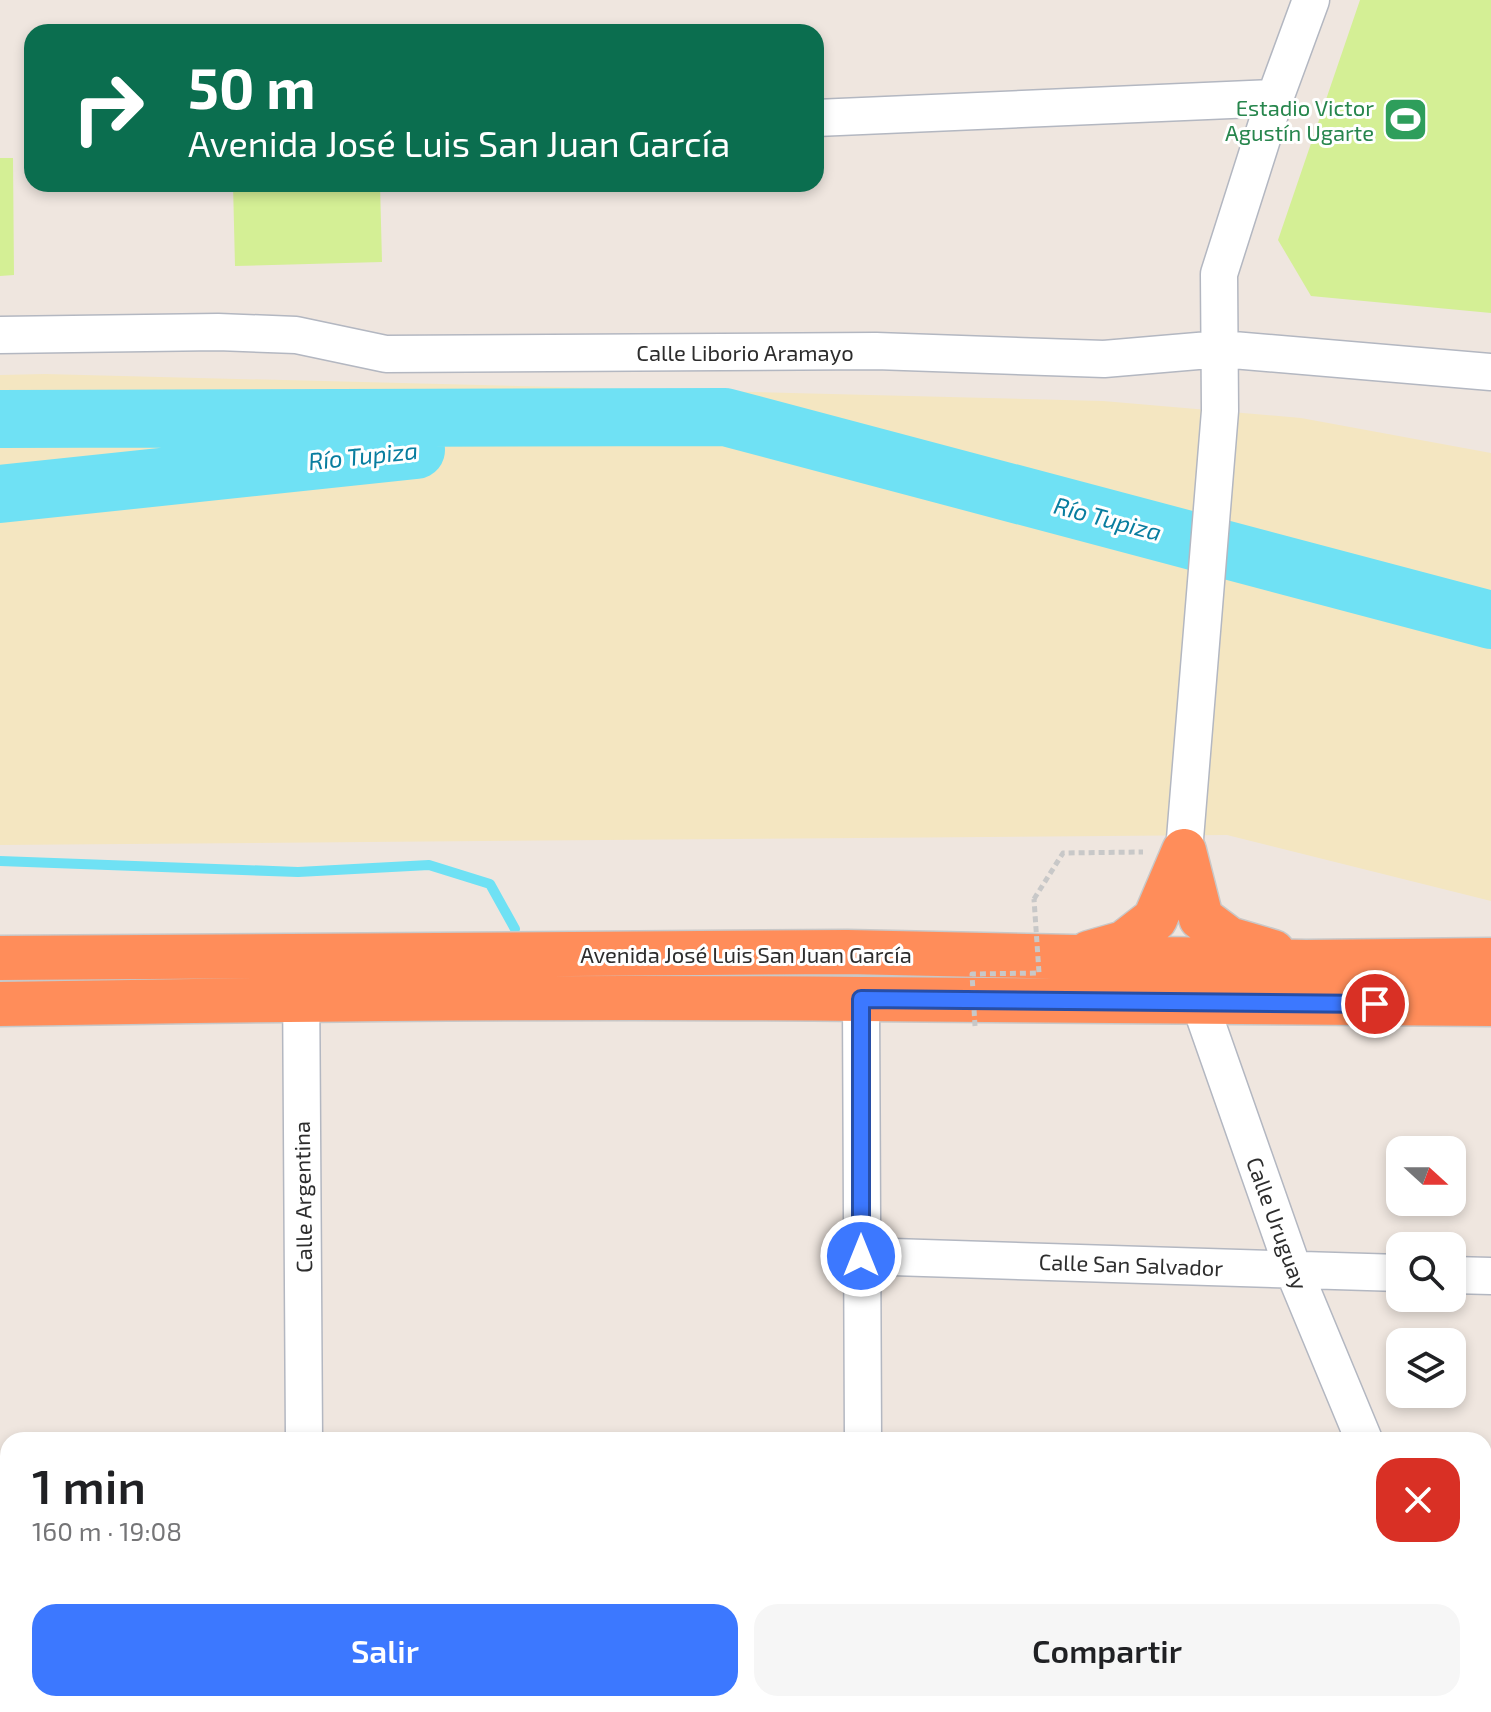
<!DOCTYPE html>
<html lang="es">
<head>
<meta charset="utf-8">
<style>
	:root { --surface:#fff; --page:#f6f6f6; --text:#202124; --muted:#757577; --accent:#3c78ff }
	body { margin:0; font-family:"Exo 2",sans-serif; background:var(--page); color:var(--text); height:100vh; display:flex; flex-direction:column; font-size:30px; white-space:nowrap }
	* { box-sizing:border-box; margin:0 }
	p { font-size:26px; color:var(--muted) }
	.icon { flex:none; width:44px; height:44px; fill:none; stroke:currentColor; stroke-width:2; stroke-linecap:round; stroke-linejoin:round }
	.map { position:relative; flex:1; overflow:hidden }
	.details { position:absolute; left:0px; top:1432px; width:1492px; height:280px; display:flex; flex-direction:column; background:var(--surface); border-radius:24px 24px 0 0; box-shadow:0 4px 12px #0003 }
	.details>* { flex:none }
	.guide { position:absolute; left:24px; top:24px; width:800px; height:168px; border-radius:24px; box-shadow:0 4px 12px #0003; background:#0b6e4f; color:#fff; overflow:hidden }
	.needle { width:52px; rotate:111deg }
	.controls { position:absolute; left:1386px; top:1136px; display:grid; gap:16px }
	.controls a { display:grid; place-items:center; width:80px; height:80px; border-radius:16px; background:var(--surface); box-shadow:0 4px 12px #0003; font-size:40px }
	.pin { position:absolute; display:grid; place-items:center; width:68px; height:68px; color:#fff; margin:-34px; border:4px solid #fff; border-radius:50%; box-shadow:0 2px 8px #0007 }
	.me { position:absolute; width:88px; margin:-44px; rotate:0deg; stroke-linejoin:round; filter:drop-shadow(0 0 6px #0008) }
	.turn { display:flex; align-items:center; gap:28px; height:168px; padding:0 32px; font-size:36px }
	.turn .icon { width:104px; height:104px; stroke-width:2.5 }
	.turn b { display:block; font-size:56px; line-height:68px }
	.round { display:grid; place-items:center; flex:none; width:84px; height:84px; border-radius:24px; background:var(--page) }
	.overview { display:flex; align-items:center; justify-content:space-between; height:136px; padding:0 32px }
	h1 { font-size:48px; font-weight:600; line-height:60px }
	.button { display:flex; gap:16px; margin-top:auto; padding:16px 32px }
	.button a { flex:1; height:92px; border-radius:24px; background:var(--accent); color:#fff; font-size:32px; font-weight:600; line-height:92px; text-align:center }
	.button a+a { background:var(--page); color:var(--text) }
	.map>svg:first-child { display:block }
	.sand { fill:#f4e6c1 }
	.pitch { fill:#d4ef95 }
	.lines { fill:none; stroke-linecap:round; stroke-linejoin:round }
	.stream { stroke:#6fe1f4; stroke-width:10 }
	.river { stroke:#6fe1f4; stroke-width:58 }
	.street-casing { stroke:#b3b7c1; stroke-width:39 }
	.highway-casing { stroke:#c8c8c8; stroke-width:47 }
	.path { stroke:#c8c8c8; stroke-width:5; stroke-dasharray:6 4; stroke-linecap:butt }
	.street { stroke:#fff; stroke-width:36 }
	.highway { stroke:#ff8d5a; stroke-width:44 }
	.path-bridge { stroke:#c8c8c8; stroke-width:5; stroke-dasharray:6 4; stroke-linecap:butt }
	.route-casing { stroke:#274ea6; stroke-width:20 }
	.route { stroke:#3c78ff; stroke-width:14 }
	.labels { text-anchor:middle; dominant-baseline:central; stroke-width:6; stroke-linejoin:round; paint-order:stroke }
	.leisure-label { font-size:22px; fill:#27864d; stroke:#fff; text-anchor:end }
	.street-label { font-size:22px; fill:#2d2d2d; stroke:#fff }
	.water-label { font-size:24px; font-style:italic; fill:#087d9f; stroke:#fff }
</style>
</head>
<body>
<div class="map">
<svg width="1491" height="1712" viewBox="0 0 1491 1712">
	<rect width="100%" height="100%" fill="#efe6df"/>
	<path class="sand" d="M45 374 1103 401 1301 418 1491 453V901L1227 835 0 845V375Z"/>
	<path class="pitch" d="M1360 0H1491V313L1311 296 1278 240Z
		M0 158H13L14 275 0 276Z
		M233 184H380L382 262 235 266Z"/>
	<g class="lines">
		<path class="stream" d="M0 861 298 872 429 865 490 884 515 929"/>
		<path class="river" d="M0 419 725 417 1491 620
			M0 494 416 450"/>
		<defs>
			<path id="street" d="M816 118 1275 98
				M0 335 218 332 296 335 386 354 876 351 1104 359 1221 349 1491 372
				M1184 851 1220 411 1219 274 1275 98 1311 0
				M301 974 304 1440
				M861 999 863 1440
				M1200 1004 1293 1269 1364 1440
				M861 1256 1400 1273
				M1452 1275 1491 1276
				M0 1563H8
				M1484 1567H1491
				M1462 1704 1465 1712
				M301 1712V1704
				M862 1712V1704
				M1231 1712V1704"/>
			<path id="highway" d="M1184 851 1201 918 1229 939 1273 952
				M1089 953 1124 943 1155 919 1184 851
				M0 958 847 952 1306 962 1491 960
				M0 1004C287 999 574 996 862 999 1071 1000 1281 1004 1491 1004"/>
		</defs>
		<use href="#street" class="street-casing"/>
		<use href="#highway" class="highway-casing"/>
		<path class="path" d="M1034 899 1063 853 1143 852"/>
		<use href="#street" class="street"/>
		<use href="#highway" class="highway"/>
		<path class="path-bridge" d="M975 1026 972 974 1039 973 1034 899"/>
	</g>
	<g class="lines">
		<defs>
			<path id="route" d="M861 1256V999L1375 1004"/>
		</defs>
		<use href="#route" class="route-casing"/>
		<use href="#route" class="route"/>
	</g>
	<defs>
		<symbol id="stadium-square" viewBox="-11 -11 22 22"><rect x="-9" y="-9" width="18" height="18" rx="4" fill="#2e9e5b" stroke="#fff"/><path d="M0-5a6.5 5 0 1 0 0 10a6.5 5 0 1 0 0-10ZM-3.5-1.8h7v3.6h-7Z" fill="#fff"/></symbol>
	</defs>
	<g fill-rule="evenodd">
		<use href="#stadium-square" x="1380" y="94" width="51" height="51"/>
	</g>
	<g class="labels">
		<g class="leisure-label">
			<text x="1374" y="107">Estadio Victor<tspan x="1374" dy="25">Agustín Ugarte</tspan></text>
		</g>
		<g class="street-label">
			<text x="745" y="352">Calle Liborio Aramayo</text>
			<text x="746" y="954">Avenida José Luis San Juan García</text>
			<text transform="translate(302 1197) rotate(-91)">Calle Argentina</text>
			<text transform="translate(1278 1223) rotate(70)">Calle Uruguay</text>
			<text transform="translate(1131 1264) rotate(2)">Calle San Salvador</text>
		</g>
		<g class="water-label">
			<text transform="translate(363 455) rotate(-6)">Río Tupiza</text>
			<text transform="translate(1108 518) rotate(15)">Río Tupiza</text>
		</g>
	</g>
</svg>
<div class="controls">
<a><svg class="needle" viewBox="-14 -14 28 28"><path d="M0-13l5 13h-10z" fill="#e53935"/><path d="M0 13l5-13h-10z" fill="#757577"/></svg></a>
<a><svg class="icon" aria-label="search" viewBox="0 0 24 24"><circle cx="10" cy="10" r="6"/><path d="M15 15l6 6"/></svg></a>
<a><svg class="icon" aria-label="layers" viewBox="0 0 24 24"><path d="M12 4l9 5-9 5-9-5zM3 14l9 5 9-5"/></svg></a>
</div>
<div class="pin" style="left:1375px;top:1004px;background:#d93025"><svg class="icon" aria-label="arrive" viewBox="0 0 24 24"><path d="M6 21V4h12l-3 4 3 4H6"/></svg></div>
<svg class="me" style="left:861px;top:1256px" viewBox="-20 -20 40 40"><circle r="17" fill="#3c78ff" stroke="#fff" stroke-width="3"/><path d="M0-11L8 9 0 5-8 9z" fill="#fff"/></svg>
<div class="guide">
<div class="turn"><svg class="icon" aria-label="right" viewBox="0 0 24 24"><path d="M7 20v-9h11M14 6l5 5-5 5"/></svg><div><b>50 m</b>Avenida José Luis San Juan García</div></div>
</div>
<section class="details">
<div class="overview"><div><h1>1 min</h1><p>160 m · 19:08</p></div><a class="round" style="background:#d93025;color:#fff"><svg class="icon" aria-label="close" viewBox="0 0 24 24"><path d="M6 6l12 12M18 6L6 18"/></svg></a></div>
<div class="button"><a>Salir</a><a>Compartir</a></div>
</section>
</div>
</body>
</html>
